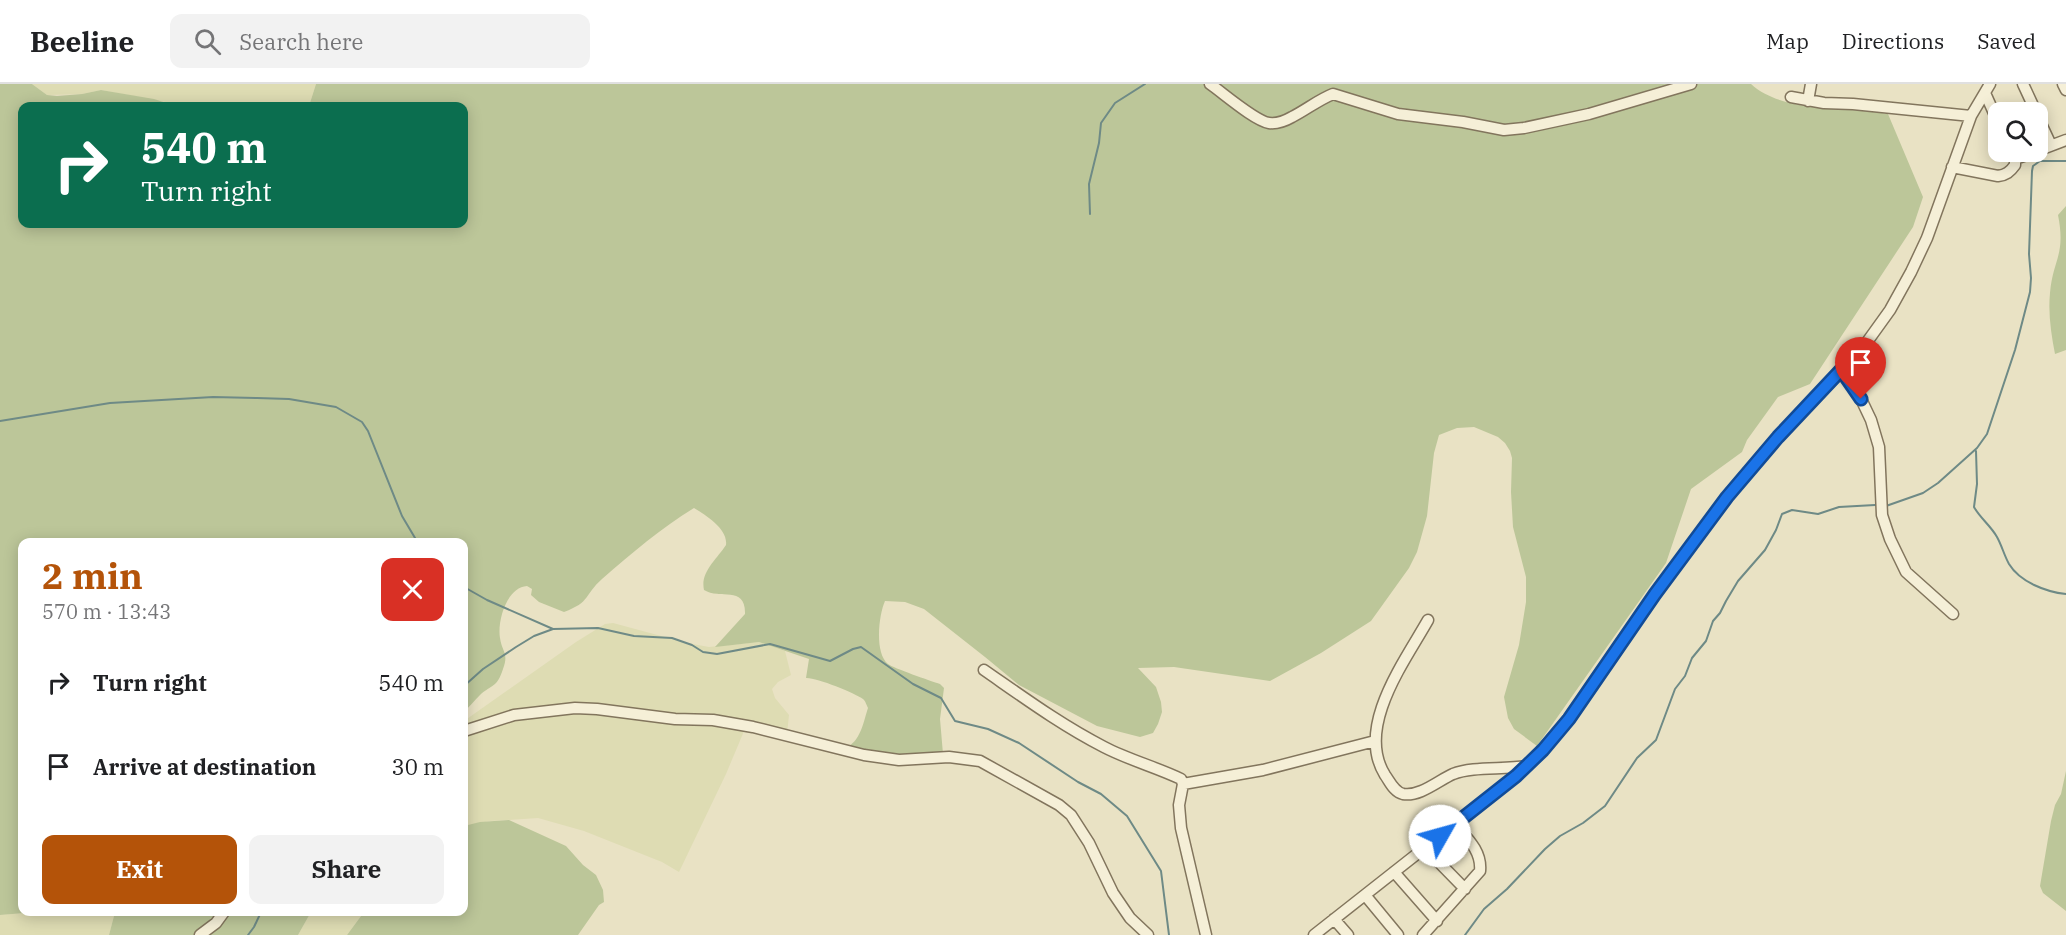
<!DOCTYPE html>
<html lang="en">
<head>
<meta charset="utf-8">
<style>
	:root { --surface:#fff; --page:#f2f2f2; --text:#202124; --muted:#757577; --line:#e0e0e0; --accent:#b45309 }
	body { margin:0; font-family:"IBM Plex Serif",serif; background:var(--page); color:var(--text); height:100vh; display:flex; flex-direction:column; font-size:22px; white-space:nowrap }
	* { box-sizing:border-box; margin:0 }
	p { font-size:20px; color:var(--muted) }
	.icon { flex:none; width:33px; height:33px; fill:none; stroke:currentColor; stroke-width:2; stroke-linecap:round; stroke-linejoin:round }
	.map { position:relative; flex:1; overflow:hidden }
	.drawer { position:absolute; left:18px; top:454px; width:450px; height:378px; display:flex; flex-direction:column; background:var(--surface); border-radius:12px; box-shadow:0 3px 15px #0003 }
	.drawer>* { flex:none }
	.banner { position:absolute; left:18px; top:18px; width:450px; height:126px; border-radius:12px; box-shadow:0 3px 15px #0003; background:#0b6e4f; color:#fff; overflow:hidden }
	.tools { position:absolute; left:1988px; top:18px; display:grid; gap:12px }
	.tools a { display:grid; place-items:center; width:60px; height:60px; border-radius:12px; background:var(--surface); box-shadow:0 3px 15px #0003; font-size:30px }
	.pin { position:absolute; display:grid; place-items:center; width:51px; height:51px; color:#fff; margin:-62px -26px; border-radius:50% 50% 50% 0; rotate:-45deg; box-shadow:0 0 6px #0007 }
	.pin .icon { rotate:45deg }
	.me { position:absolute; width:66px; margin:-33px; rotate:52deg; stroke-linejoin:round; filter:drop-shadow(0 0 4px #0008) }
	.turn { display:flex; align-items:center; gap:21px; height:126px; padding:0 24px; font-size:27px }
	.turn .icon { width:78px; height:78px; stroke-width:2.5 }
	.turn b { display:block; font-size:42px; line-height:51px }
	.round { display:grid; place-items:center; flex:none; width:63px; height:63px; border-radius:12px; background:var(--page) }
	.overview { display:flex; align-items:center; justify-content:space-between; height:102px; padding:0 24px }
	h1 { font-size:36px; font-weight:700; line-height:45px; color:var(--accent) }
	.cta { display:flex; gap:12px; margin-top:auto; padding:12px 24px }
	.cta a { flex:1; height:69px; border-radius:12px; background:var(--accent); color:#fff; font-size:24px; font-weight:700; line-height:69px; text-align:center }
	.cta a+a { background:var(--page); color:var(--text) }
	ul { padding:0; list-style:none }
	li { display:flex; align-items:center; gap:18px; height:84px; padding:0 24px }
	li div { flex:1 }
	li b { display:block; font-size:22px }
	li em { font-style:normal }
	header { display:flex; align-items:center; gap:36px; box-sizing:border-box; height:84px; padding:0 30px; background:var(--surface); border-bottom:2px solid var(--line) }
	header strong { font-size:28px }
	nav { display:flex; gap:33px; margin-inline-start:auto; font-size:21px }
	.search { width:420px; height:54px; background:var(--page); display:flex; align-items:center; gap:15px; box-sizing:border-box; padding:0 21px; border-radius:12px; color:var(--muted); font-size:22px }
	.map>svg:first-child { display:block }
	.farmland { fill:#dedcb3 }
	.green { fill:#bcc699 }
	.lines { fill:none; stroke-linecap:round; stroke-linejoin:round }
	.stream { stroke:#6e8a86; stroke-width:2 }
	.minor-casing { stroke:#82755d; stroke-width:13 }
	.minor { stroke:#f5efd7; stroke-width:10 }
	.route-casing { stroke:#114b97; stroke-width:15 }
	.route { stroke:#1a73e8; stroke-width:10 }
</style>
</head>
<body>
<header>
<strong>Beeline</strong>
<div class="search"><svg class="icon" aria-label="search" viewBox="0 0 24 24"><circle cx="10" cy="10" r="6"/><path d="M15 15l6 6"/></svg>Search here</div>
<nav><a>Map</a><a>Directions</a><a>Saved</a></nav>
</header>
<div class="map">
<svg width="2066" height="851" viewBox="0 0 2066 851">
	<rect width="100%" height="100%" fill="#e9e2c4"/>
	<path class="farmland" d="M32 0H316L309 22H176L165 18 101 6 82 10 47 11Z
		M613 539 687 559 709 563 759 558 785 567 791 591 778 598 772 605 775 614 789 631 787 650 747 640 726 690 679 788 662 778 584 747 538 734 490 737 464 742V637L576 558 605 540Z
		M37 828H88L114 832 109 851H0V831Z
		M311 828H364L347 851H298Z"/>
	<path class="green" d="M0 0H32L47 11 57 12 82 10 101 6 154 15 176 22H22V140H464V22H309L316 0H1751C1784 30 1846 22 1888 30L1923 113 1913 143 1810 300 1778 313 1747 356 1742 368 1691 405 1666 479 1537 662 1514 645 1508 634 1504 613 1519 561 1526 518V493L1513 443 1511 408 1512 374 1510 367 1505 359 1498 353 1474 343 1457 344 1439 351 1434 369 1427 432 1417 468 1409 484 1371 537 1321 569 1270 597 1174 583 1138 584 1156 603 1161 618 1162 628 1158 640 1153 649 1140 653 1097 642 1019 601 985 573 924 525 905 518 885 517C879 530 874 569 888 580 893 584 931 597 940 600L944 604 940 635 943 670C911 673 881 669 849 662 861 655 864 636 868 624 866 620 866 618 863 615 855 609 815 593 806 594L809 575 759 558 715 563 745 530C746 501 720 516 704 506 700 488 717 475 726 461 728 445 707 432 694 424 661 444 632 469 602 495 584 511 591 518 564 528L539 518 531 511 532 505 527 502C507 503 497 537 500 554 502 568 509 569 503 585 497 604 492 600 480 611 474 617 469 623 464 628V459H22V828H37L0 831Z
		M2066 122V266L2055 270C2051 249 2048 229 2050 209 2053 175 2066 171 2058 131Z
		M2066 687V827L2043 809 2040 802 2051 737 2055 721 2061 710Z
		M509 736 566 762 583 781 596 791 603 806 604 818 599 821 578 851H347L364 828H464V742L480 738Z
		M88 828H311L298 851H109L114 832Z"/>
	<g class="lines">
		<path class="stream" d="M1090 130 1089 100 1099 59 1101 39 1115 19 1145 0
			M0 337 110 319 213 313 257 314 289 315 336 323 362 338 368 347 402 432 418 459
			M1976 367 1977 400 1974 423C1980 434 1991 442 1997 453 2002 462 2004 471 2009 480 2020 498 2046 508 2066 510
			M1886 422 1923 409 1938 399 1977 364 1987 350 2015 266 2030 208 2031 194 2029 170 2032 87 2033 82 2040 77H2066
			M464 503 487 516 553 545
			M464 602 483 585 516 563 534 552 553 545 598 544 634 552 672 554 692 561 703 568 717 570 770 560 830 577 853 565 861 563 913 600 941 614 955 637 988 645 1019 659 1078 698 1101 710 1127 732 1161 787 1169 851
			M248 851 254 843 261 828
			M1465 851 1484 825 1507 805 1545 765 1560 752 1583 739 1605 722 1637 674 1656 656 1675 605 1685 592 1692 574 1706 557 1713 537 1720 529 1726 517 1738 497 1765 466 1776 446 1782 430 1792 426 1818 430 1839 423 1875 421"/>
		<defs>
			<path id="minor" d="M1210 0C1223 9 1255 37 1269 39 1277 40 1285 37 1292 33 1306 26 1318 16 1333 10L1398 30 1463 38 1504 46 1524 44 1589 30 1691 0
				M2023 0 2036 28
				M2063 0 2066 6
				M1985 9 1998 38
				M1791 13 1824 19 1853 20 1971 32
				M1808 17 1811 0
				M2037 31 2051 61
				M2037 67 2066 56
				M2015 75 2035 68
				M1952 83 1998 92C2006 91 2010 88 2015 81V75
				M1841 286 1861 315 1871 336 1879 363 1882 431 1890 455 1906 488 1953 530
				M1428 536C1405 577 1355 643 1385 691 1390 698 1394 708 1403 710 1420 713 1439 696 1453 690 1473 682 1504 686 1526 682
				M984 586C1023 613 1061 641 1104 663 1129 676 1156 683 1181 695L1183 700 1179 721 1181 744 1206 851
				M464 647 514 631 575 624 597 625 675 635 713 636 753 643 864 671 899 676 949 673 980 677 1059 721 1071 731 1089 759 1113 809 1130 834 1148 851
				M1183 700 1263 686 1375 657
				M1425 764 1465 805
				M1394 788 1437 837
				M1365 811 1398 851
				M1334 835 1348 851
				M200 851 216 839 224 828
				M1314 851 1516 692 1543 665 1569 635 1655 510 1727 413 1778 353 1862 265 1890 226 1911 188 1927 154 1971 32 1990 0
				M1423 851 1480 787C1482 767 1467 754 1455 740"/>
		</defs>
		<use href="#minor" class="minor-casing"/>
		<use href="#minor" class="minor"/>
	</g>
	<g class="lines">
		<defs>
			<path id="route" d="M1440 752 1516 692 1543 666 1569 635 1655 510 1727 413 1778 353 1841 286 1861 315"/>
		</defs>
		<use href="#route" class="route-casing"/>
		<use href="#route" class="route"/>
	</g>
</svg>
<div class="tools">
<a><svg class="icon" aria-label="search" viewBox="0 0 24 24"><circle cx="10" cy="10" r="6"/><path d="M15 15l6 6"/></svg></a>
</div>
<div class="pin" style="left:1861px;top:315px;background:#d93025"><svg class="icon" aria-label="arrive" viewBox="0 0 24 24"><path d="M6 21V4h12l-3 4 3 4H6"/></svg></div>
<svg class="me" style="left:1440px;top:752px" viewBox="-20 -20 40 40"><circle r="19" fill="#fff"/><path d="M0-13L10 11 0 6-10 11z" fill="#1a73e8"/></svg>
<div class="banner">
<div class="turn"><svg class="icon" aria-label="right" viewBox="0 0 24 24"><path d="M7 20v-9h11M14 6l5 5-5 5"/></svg><div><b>540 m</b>Turn right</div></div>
</div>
<section class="drawer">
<div class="overview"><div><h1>2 min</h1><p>570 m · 13:43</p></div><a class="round" style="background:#d93025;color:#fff"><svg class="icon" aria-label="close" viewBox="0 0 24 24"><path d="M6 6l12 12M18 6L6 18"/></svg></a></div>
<ul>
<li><svg class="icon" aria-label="right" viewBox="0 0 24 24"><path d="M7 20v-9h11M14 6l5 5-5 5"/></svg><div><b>Turn right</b></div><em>540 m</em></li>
<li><svg class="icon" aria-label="arrive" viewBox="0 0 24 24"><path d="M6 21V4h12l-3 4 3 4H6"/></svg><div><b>Arrive at destination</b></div><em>30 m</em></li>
</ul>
<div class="cta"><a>Exit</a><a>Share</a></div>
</section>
</div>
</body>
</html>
